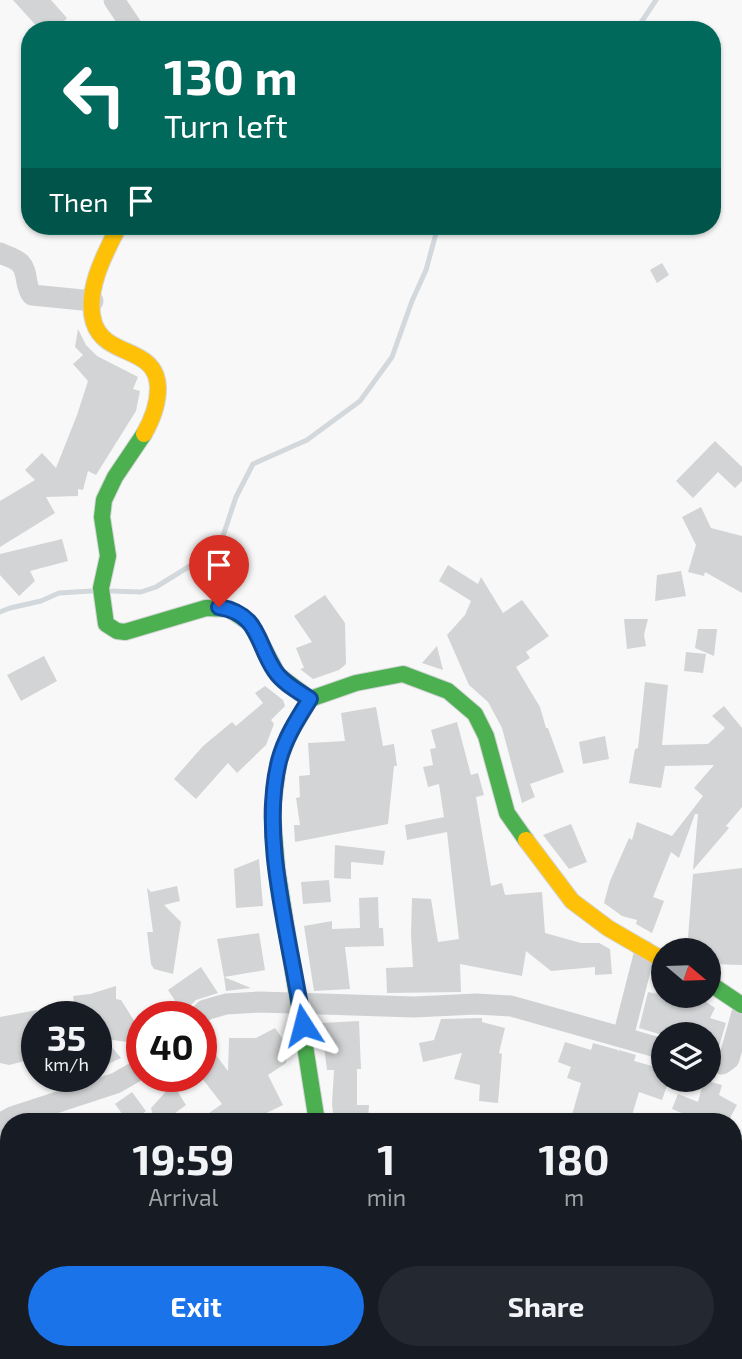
<!DOCTYPE html>
<html lang="en">
<head>
<meta charset="utf-8">
<style>
	:root { --surface:#171b24; --page:#242831; --text:#f1f3f6; --muted:#9ea1a6; --accent:#1a73e8 }
	body { margin:0; font-family:"Exo 2",sans-serif; background:var(--page); color:var(--text); height:100vh; display:flex; flex-direction:column; font-size:26px; white-space:nowrap }
	* { box-sizing:border-box; margin:0 }
	p { font-size:23px; color:var(--muted) }
	.icon { flex:none; width:38px; height:38px; fill:none; stroke:currentColor; stroke-width:2; stroke-linecap:round; stroke-linejoin:round }
	.map { position:relative; flex:1; overflow:hidden }
	.details { position:absolute; left:0px; top:1113px; width:742px; height:247px; display:flex; flex-direction:column; background:var(--surface); border-radius:28px 28px 0 0; box-shadow:0 2px 5px #0004 }
	.details>* { flex:none }
	.guide { position:absolute; left:21px; top:21px; width:700px; height:214px; border-radius:28px; box-shadow:0 2px 5px #0004; background:#00695c; color:#fff; overflow:hidden }
	.needle { width:46px; rotate:109deg }
	.tools { position:absolute; left:651px; top:938px; display:grid; gap:14px }
	.tools a { display:grid; place-items:center; width:70px; height:70px; border-radius:50%; background:var(--surface); box-shadow:0 2px 5px #0004; font-size:35px }
	.speed { position:absolute; left:21px; top:1001px; display:flex; gap:14px; font-size:35px; font-weight:700; text-align:center }
	.speed>* { display:grid; place-content:center; width:91px; height:91px; border-radius:50%; background:var(--surface); box-shadow:0 2px 5px #0004; line-height:1 }
	.speed small { font-size:18px; font-weight:400 }
	.speed .limit { border:10px solid #d22; background:#fff; color:#111 }
	.pin { position:absolute; display:grid; place-items:center; width:60px; height:60px; color:#fff; margin:-72px -30px; border-radius:50% 50% 50% 0; rotate:-45deg; box-shadow:0 0 7px #0007 }
	.pin .icon { rotate:45deg }
	.me { position:absolute; width:77px; margin:-38px; rotate:351deg; stroke-linejoin:round; filter:drop-shadow(0 0 5px #0008) }
	.turn { display:flex; align-items:center; gap:24px; height:147px; padding:0 28px; font-size:32px }
	.turn .icon { width:91px; height:91px; stroke-width:2.5 }
	.turn b { display:block; font-size:49px; line-height:60px }
	.then { display:flex; align-items:center; height:66px; padding:0 28px; background:#0003; gap:14px; font-size:26px }
	.eta { display:flex; justify-content:space-evenly; align-items:center; height:119px; text-align:center }
	.eta b { font-size:42px; font-weight:700; line-height:49px }
	.cta { display:flex; gap:14px; margin-top:auto; padding:14px 28px }
	.cta a { flex:1; height:80px; border-radius:42px; background:var(--accent); color:#fff; font-size:28px; font-weight:700; line-height:80px; text-align:center }
	.cta a+a { background:var(--page); color:var(--text) }
	.map>svg:first-child { display:block }
	.lines { fill:none; stroke-linecap:round; stroke-linejoin:round }
	.stream { stroke:#d2d8dc; stroke-width:5 }
	.building { fill:#d3d4d5 }
	.fast-casing { stroke:#d3d5d7; stroke-width:18 }
	.slow-casing { stroke:#d3d5d7; stroke-width:18 }
	.street { stroke:#d0d1d3; stroke-width:21 }
	.fast { stroke:#4caf50; stroke-width:16 }
	.slow { stroke:#ffc107; stroke-width:16 }
	.route-casing { stroke:#114b97; stroke-width:18 }
	.route { stroke:#1a73e8; stroke-width:12 }
</style>
</head>
<body>
<div class="map">
<svg width="742" height="1359" viewBox="0 0 742 1359">
	<rect width="100%" height="100%" fill="#f8f8f8"/>
	<g class="lines">
		<path class="stream" d="M636 30 656 0
			M112 591 141 592 156 587 219 548 236 497 253 464 307 440 360 401 392 357 412 301 426 270 438 226
			M0 612 10 608 41 601 59 593 91 591"/>
	</g>
	<path class="building" d="M13 0H51L67 18 55 30H40Z
		M662 263 669 275 657 283 650 270Z
		M78 329 86 345 97 356 138 377 133 389 140 391 136 411 96 475 88 471 83 490 78 489V496L46 497 55 513 0 547V501L35 480 25 470 42 453 56 468 77 415 88 381 73 364 83 355 75 347Z
		M715 441 742 467V481L735 488 718 472 693 498 676 481Z
		M701 507 711 528 742 536V593L705 572 704 576 688 572 696 545 682 517Z
		M62 539 68 561 30 571 35 581 19 596 0 575V554Z
		M448 565 478 584 481 577 503 613 522 600 549 636 526 652 530 658 516 667 540 707 546 728H548L564 772 530 784 535 797 522 803 502 728 488 702 469 685 447 635 465 615 471 601 439 581Z
		M681 571 686 596 655 601 657 575Z
		M325 595 345 623 346 664 339 670 313 679 300 669 304 668 296 648 312 642 294 616Z
		M624 619H648L644 635 646 646 627 649Z
		M698 629H717L714 656 695 648Z
		M437 646 443 670 422 663Z
		M686 652 706 654 703 673 684 671Z
		M44 656 57 681 21 701 7 675Z
		M645 682 668 685 662 745 708 744 725 728 712 716 724 706 742 728V807L726 826 729 828 693 870 698 814H695L679 858 671 852 653 897 664 901 652 933 636 924 637 920 622 916 604 903 610 881 629 838 632 840 637 822 672 836 703 796 694 788 714 765 665 766 661 788 629 783 635 749 638 748Z
		M265 686 283 700 285 706 271 720 274 724 266 745 237 773 228 763 196 799 174 779 203 746 232 722 236 726 263 703 255 693Z
		M376 707 383 746 394 744 397 766H394L388 824 295 842 294 825H300L296 798 300 797 299 776 310 775 308 743 345 741 341 713Z
		M457 722 471 775 478 773 484 795 476 797 491 886 502 883 505 895 542 892 545 933 581 943H599L610 949 612 974 595 975V967L551 971 526 951 522 976 460 964 461 992 387 993 386 968 413 967 411 935 412 898 431 899 438 942 459 939 447 832 407 840 405 825 444 817 439 784 428 787 423 767 433 765 430 749 436 748 431 730Z
		M605 736 609 759 583 764 579 742Z
		M571 824 587 862 569 869 543 835Z
		M335 845 385 851 383 865 351 862V879L334 878Z
		M259 859 263 906 236 908 234 869Z
		M742 868V965L709 964V950H687L693 874Z
		M329 880 331 902 303 904 301 882Z
		M177 886 180 901 164 905 181 922 173 974 154 969 151 964 147 932H153L147 888 151 892Z
		M378 897 379 928H383L384 946 345 947 350 989 314 991 304 926 332 921V929L360 928 359 898Z
		M259 933 265 970 224 977 217 939Z
		M201 967 218 993 196 1000 188 1008 185 1016 168 990Z
		M224 977 251 988 226 991Z
		M116 986V999L121 1000 142 1033V1044L105 1039 121 1058 96 1070V1017H76L73 996 90 994Z
		M648 992 692 1001 695 996H698L715 1008 710 1018 726 1023 718 1050 709 1048V1034H659L639 1028Z
		M37 1010V1044L33 1059 9 1065 0 1063V1017Z
		M482 1018V1022L505 1028 499 1053 502 1054 498 1103 479 1101 480 1085 454 1079 462 1053 423 1062 419 1043 434 1040 441 1019Z
		M359 1021 361 1069H357V1105H369L368 1122H334L332 1104 334 1070H327L321 1023Z
		M275 1028 287 1045 288 1052 286 1063 268 1075 283 1105 248 1122H196L222 1104 201 1077V1035L228 1071 229 1038H256Z
		M565 1042 591 1050 593 1043 618 1050 619 1052V1050L636 1055 634 1061 663 1069V1080H669L662 1100 639 1092 630 1122H570L581 1083 567 1078 571 1067 558 1062Z
		M704 1080 722 1085 719 1095 737 1105 728 1122H703L672 1109 678 1094 698 1102Z
		M173 1084 186 1105 163 1122H155L151 1108Z
		M132 1092 146 1111 132 1122H128L115 1104Z"/>
	<g class="lines">
		<defs>
			<path id="fast" d="M144 434 115 477 104 500 102 517 108 556 101 588 106 624 117 631 125 632 206 608 229 609 251 624 278 675 310 699
				M709 983 742 1005
				M317 1122 277 869 272 810 279 760 289 734 310 699 356 683 403 674 448 691 475 714 486 736 507 813 526 840
				M344 1351 345 1359"/>
			<path id="slow" d="M119 226C105 253 84 292 94 323 106 359 157 345 158 388 158 404 152 420 144 434
				M526 840 572 901 608 928 663 960"/>
		</defs>
		<use href="#fast" class="fast-casing"/>
		<use href="#slow" class="slow-casing"/>
		<path class="street" d="M114 0 134 30
			M0 253C6 256 15 258 20 263 29 272 24 285 32 295L93 301
			M198 1017 205 1010 226 1004 260 1002 414 1007 476 1004 511 1006 663 1049
			M623 1037 645 951
			M709 1061 722 1064 729 1059 742 1013
			M0 1124 12 1117 116 1083 142 1068"/>
		<use href="#fast" class="fast"/>
		<use href="#slow" class="slow"/>
	</g>
	<g class="lines">
		<defs>
			<path id="route" d="M219 607C260 614 256 643 275 671 283 683 298 691 310 699 298 718 285 738 279 761 259 840 292 944 303 1025"/>
		</defs>
		<use href="#route" class="route-casing"/>
		<use href="#route" class="route"/>
	</g>
</svg>
<div class="tools">
<a><svg class="needle" viewBox="-14 -14 28 28"><path d="M0-13l5 13h-10z" fill="#e53935"/><path d="M0 13l5-13h-10z" fill="#9ea1a6"/></svg></a>
<a><svg class="icon" aria-label="layers" viewBox="0 0 24 24"><path d="M12 4l9 5-9 5-9-5zM3 14l9 5 9-5"/></svg></a>
</div>
<div class="speed"><div>35<small>km/h</small></div><div class="limit">40</div></div>
<div class="pin" style="left:219px;top:607px;background:#d93025"><svg class="icon" aria-label="arrive" viewBox="0 0 24 24"><path d="M6 21V4h12l-3 4 3 4H6"/></svg></div>
<svg class="me" style="left:303px;top:1025px" viewBox="-20 -20 40 40"><path d="M0-17L14 15 0 8-14 15z" fill="#1a73e8" stroke="#fff" stroke-width="4"/></svg>
<div class="guide">
<div class="turn"><svg class="icon" aria-label="left" viewBox="0 0 24 24"><path d="M17 20v-9H6M10 6l-5 5 5 5"/></svg><div><b>130 m</b>Turn left</div></div>
<div class="then">Then<svg class="icon" aria-label="arrive" viewBox="0 0 24 24"><path d="M6 21V4h12l-3 4 3 4H6"/></svg></div>
</div>
<section class="details">
<div class="eta">
<div><b>19:59</b><p>Arrival</p></div>
<div><b>1</b><p>min</p></div>
<div><b>180</b><p>m</p></div>
</div>
<div class="cta"><a>Exit</a><a>Share</a></div>
</section>
</div>
</body>
</html>
